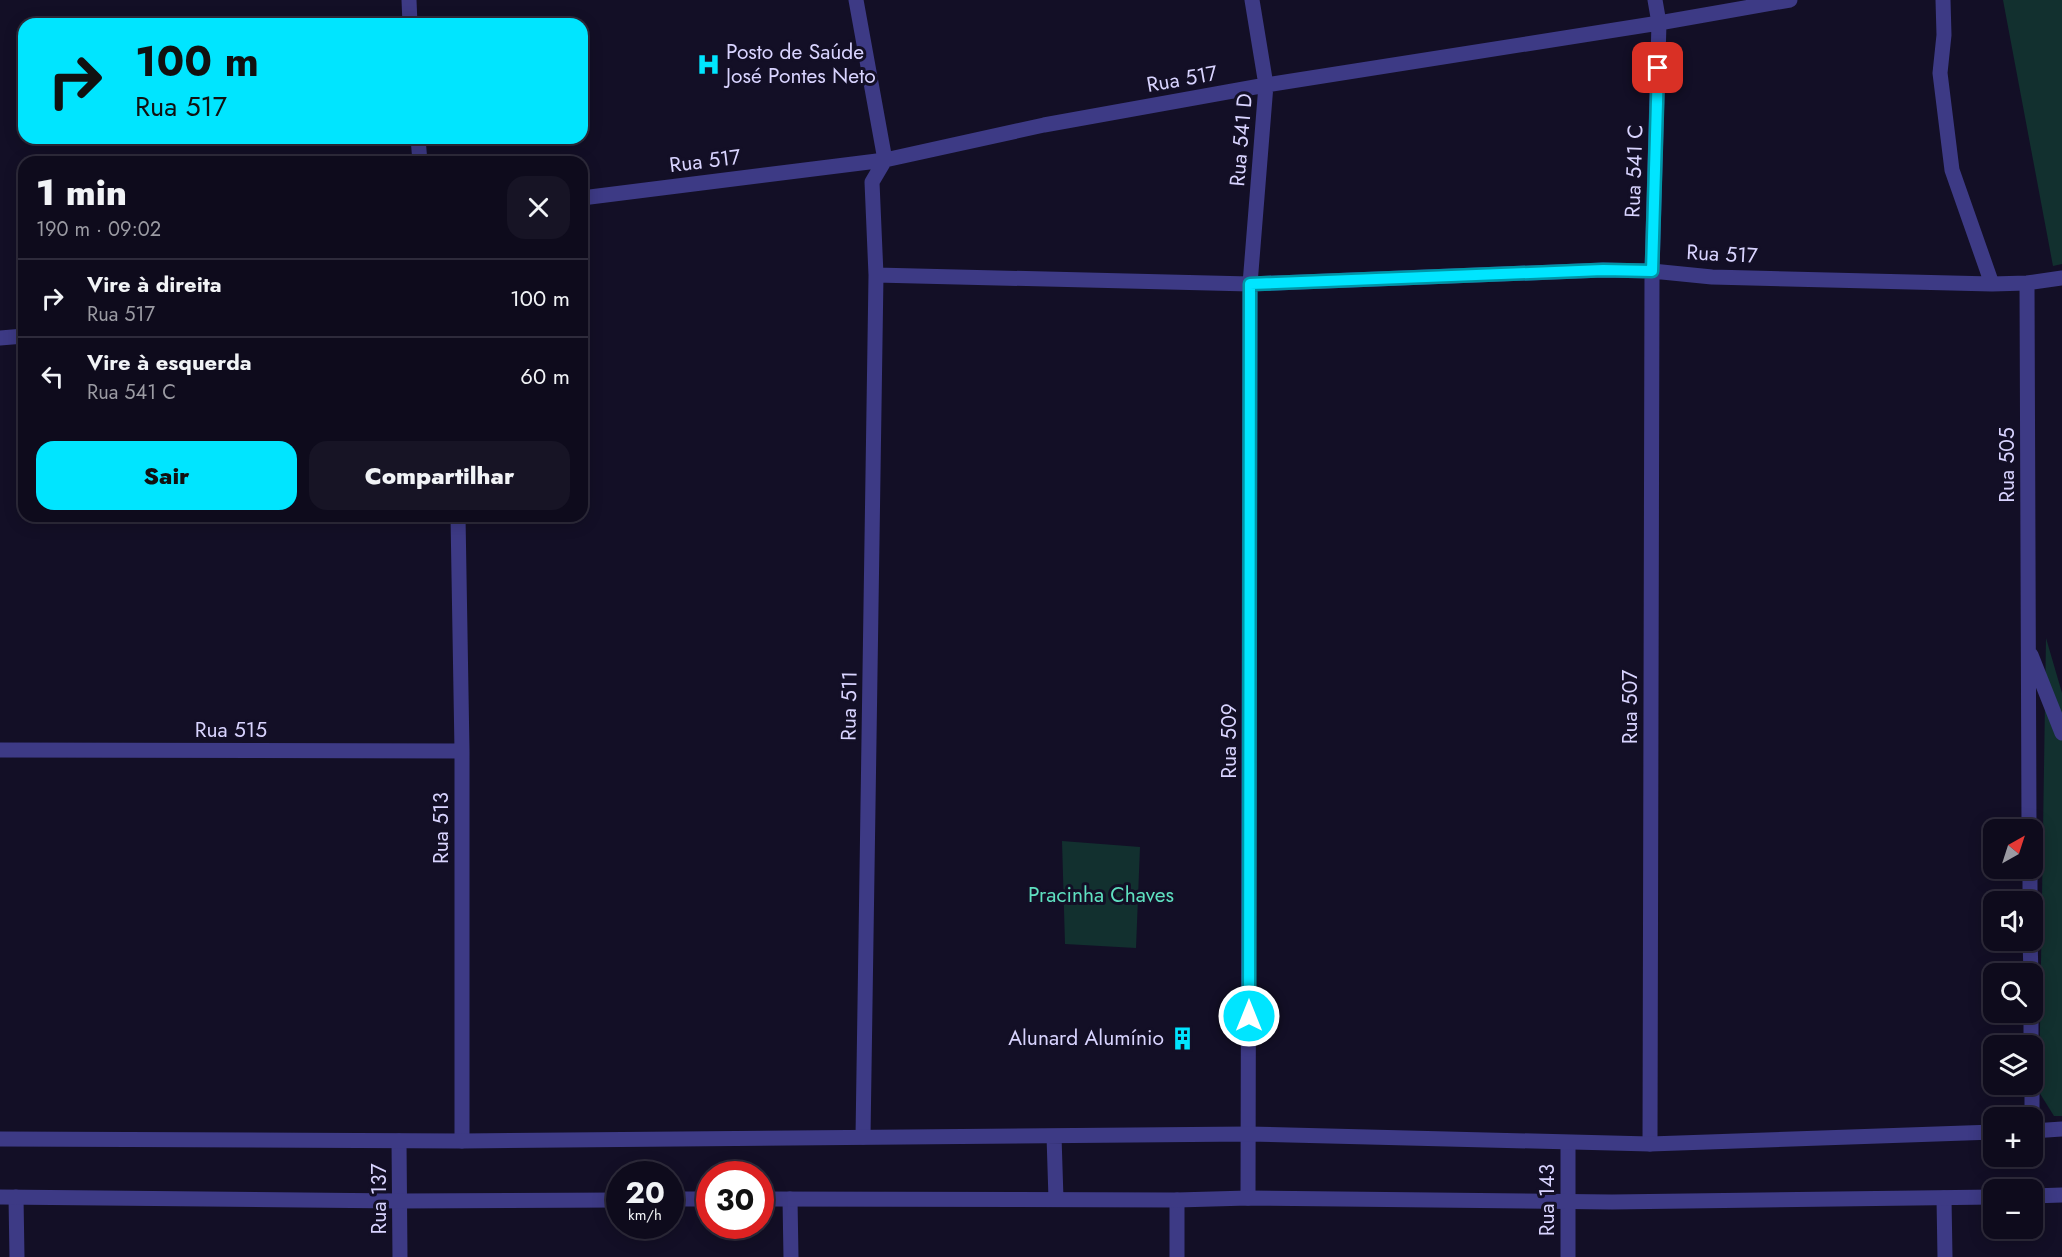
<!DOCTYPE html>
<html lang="pt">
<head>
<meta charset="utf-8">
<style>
	:root { --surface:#0e0b1c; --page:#171425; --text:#f1f3f6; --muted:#9b9ba3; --line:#2e2b3b; --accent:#00e5ff }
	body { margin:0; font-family:Jost,sans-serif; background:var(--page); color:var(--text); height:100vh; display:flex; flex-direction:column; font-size:22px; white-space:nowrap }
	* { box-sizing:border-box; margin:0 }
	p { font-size:20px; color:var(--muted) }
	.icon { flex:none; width:33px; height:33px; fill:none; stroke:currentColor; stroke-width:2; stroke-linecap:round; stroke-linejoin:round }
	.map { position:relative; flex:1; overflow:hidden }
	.drawer { position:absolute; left:18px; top:156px; width:570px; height:366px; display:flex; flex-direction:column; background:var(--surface); border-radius:18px; box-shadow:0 3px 15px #0003,0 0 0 2px var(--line) }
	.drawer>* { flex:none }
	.top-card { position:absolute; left:18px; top:18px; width:570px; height:126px; border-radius:18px; box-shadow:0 3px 15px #0003,0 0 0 2px var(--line); background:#00e5ff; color:#111; overflow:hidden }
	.needle { width:39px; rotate:39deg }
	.tools { position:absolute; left:1983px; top:819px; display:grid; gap:12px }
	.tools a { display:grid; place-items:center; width:60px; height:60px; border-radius:12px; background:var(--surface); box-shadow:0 3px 15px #0003,0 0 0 2px var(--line); font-size:30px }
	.speed { position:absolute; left:606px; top:1161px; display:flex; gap:12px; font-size:30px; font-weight:700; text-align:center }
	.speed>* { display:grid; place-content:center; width:78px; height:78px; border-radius:50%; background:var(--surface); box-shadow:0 3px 15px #0003,0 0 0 2px var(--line); line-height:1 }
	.speed small { font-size:15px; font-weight:400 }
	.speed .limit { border:9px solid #d22; background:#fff; color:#111 }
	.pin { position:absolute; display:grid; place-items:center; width:51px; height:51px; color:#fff; margin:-26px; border-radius:12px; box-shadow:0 3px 9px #0006 }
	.me { position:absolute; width:66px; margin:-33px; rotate:0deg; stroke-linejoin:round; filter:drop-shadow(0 0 4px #0008) }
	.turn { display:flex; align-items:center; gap:21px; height:126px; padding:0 18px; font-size:27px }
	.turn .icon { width:78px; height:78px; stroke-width:2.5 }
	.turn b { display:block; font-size:42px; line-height:51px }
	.round { display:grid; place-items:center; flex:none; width:63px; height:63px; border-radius:18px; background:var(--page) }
	.headline { display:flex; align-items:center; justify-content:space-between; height:102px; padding:0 18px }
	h1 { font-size:36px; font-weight:800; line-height:45px }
	.action { display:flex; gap:12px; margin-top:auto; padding:12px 18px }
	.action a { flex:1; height:69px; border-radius:18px; background:var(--accent); color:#111; font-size:24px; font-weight:800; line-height:69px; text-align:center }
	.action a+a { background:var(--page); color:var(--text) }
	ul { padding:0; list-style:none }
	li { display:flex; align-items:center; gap:18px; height:78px; padding:0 18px; border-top:2px solid var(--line) }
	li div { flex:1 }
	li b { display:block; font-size:22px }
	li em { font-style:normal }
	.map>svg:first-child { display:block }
	.green { fill:#12302f }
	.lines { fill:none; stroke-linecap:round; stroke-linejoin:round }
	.minor { stroke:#3d3a85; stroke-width:15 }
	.tertiary { stroke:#3d3a85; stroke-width:15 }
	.route-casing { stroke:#0095a6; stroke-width:15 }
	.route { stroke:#00e5ff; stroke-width:10 }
	.labels { text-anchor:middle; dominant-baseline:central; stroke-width:6; stroke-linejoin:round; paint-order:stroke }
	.poi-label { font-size:21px; fill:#d9d4ff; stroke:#130f26; text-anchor:start }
	.street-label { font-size:21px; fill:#d9d4ff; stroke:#130f26 }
	.park-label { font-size:21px; fill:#5fe0c0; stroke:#130f26 }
</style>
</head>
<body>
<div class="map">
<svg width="2062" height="1257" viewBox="0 0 2062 1257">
	<rect width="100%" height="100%" fill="#130f26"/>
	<path class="green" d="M2003 0H2062V264L2053 266Z
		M2046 638 2062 693V1116H2054L2039 1092Z
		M1062 841 1140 847 1136 948 1065 944Z"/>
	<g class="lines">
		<path class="minor" d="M409 0 410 24
			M856 0 885 160 872 182 876 275 863 1137
			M1943 0 1944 35 1940 73 1952 170 1992 284
			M418 138 420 162
			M582 198 885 160 1044 125 1266 85 1659 23 1790 0
			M876 275 1250 284 1603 270 1652 271 1712 277 1992 284 2027 283 2062 278
			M2027 283 2029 830
			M0 338 24 336
			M458 516 462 751V1141
			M2031 655 2062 733
			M0 750 462 751
			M2030 868V902
			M2030 940 2031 974
			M2031 1012V1046
			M2032 1084V1118
			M399 1141 400 1257
			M1650 1144 1652 271 1659 23 1655 0
			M16 1197 17 1257
			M1248 1198 1250 284 1266 85 1252 0
			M1944 1198 1945 1257
			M790 1199 791 1257
			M1177 1200V1257
			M1568 1257V1143"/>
		<path class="tertiary" d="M2032 1131 2062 1129
			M1054 1136 1056 1199
			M0 1139 462 1141 1249 1134 1650 1144 1994 1132
			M2032 1196 2062 1195
			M0 1197 400 1201 620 1200
			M670 1199H710
			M760 1199 1177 1200 1248 1198 1612 1202 1994 1197"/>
	</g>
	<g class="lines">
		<defs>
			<path id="route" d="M1249 1016 1250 284 1603 270 1652 271 1658 68"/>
		</defs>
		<use href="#route" class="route-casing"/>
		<use href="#route" class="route"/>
	</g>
	<defs>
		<symbol id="hospital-bare" viewBox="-9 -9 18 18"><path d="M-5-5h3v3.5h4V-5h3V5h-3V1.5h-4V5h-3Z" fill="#00e5ff" stroke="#130f26" stroke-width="2.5" paint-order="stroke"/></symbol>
		<symbol id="building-bare" viewBox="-9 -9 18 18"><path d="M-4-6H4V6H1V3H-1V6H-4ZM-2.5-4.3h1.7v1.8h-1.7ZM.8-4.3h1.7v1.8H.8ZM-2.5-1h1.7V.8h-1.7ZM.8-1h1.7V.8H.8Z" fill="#00e5ff" stroke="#130f26" stroke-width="2.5" paint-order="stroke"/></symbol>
	</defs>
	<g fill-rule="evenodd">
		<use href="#hospital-bare" x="692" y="48" width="33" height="33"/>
		<use href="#building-bare" x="1166" y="1022" width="33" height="33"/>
	</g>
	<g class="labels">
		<g class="poi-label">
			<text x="726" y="52">Posto de Saúde<tspan x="726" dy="24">José Pontes Neto</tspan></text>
			<text x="1164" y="1038" text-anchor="end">Alunard Alumínio</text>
		</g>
		<g class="street-label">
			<text transform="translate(1182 79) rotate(-10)">Rua 517</text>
			<text transform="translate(1241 140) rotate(-85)">Rua 541 D</text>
			<text transform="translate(705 161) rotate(-7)">Rua 517</text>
			<text transform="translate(1634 171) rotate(-88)">Rua 541 C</text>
			<text transform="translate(1722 254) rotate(3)">Rua 517</text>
			<text transform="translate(2007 465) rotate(-90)">Rua 505</text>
			<text transform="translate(849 706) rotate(-89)">Rua 511</text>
			<text transform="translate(1630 707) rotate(-90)">Rua 507</text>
			<text x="231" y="730">Rua 515</text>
			<text transform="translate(1229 741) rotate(-90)">Rua 509</text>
			<text transform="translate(441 828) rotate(-90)">Rua 513</text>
			<text transform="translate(379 1199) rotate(-90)">Rua 137</text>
			<text transform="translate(1547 1200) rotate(-90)">Rua 143</text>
		</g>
		<g class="park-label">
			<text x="1101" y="895">Pracinha Chaves</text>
		</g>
	</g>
</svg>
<div class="tools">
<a><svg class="needle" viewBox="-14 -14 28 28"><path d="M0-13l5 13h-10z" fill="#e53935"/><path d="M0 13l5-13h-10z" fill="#9b9ba3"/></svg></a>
<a><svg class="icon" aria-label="sound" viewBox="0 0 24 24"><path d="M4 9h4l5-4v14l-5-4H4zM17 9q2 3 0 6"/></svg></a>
<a><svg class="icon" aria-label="search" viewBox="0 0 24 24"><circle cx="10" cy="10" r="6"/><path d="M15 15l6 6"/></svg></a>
<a><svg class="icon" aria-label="layers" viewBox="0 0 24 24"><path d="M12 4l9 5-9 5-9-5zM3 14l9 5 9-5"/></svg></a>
<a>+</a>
<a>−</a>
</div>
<div class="speed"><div>20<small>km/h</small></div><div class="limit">30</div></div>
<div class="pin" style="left:1658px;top:68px;background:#d93025"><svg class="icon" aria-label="arrive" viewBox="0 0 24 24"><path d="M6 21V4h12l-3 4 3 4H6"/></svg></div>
<svg class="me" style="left:1249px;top:1016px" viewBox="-20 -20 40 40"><circle r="17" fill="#00e5ff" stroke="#fff" stroke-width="3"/><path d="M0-11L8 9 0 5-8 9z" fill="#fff"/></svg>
<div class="top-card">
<div class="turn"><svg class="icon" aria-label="right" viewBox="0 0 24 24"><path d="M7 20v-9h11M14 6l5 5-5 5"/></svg><div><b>100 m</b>Rua 517</div></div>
</div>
<section class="drawer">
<div class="headline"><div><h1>1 min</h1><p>190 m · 09:02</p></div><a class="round"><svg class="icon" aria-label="close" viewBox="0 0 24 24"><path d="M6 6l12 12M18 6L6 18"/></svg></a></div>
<ul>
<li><svg class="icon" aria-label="right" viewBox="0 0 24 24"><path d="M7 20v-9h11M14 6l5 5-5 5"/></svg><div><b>Vire à direita</b><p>Rua 517</p></div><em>100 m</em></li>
<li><svg class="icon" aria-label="left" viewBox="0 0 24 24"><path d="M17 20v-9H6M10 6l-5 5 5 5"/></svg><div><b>Vire à esquerda</b><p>Rua 541 C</p></div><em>60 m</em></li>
</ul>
<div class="action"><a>Sair</a><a>Compartilhar</a></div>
</section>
</div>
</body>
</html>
